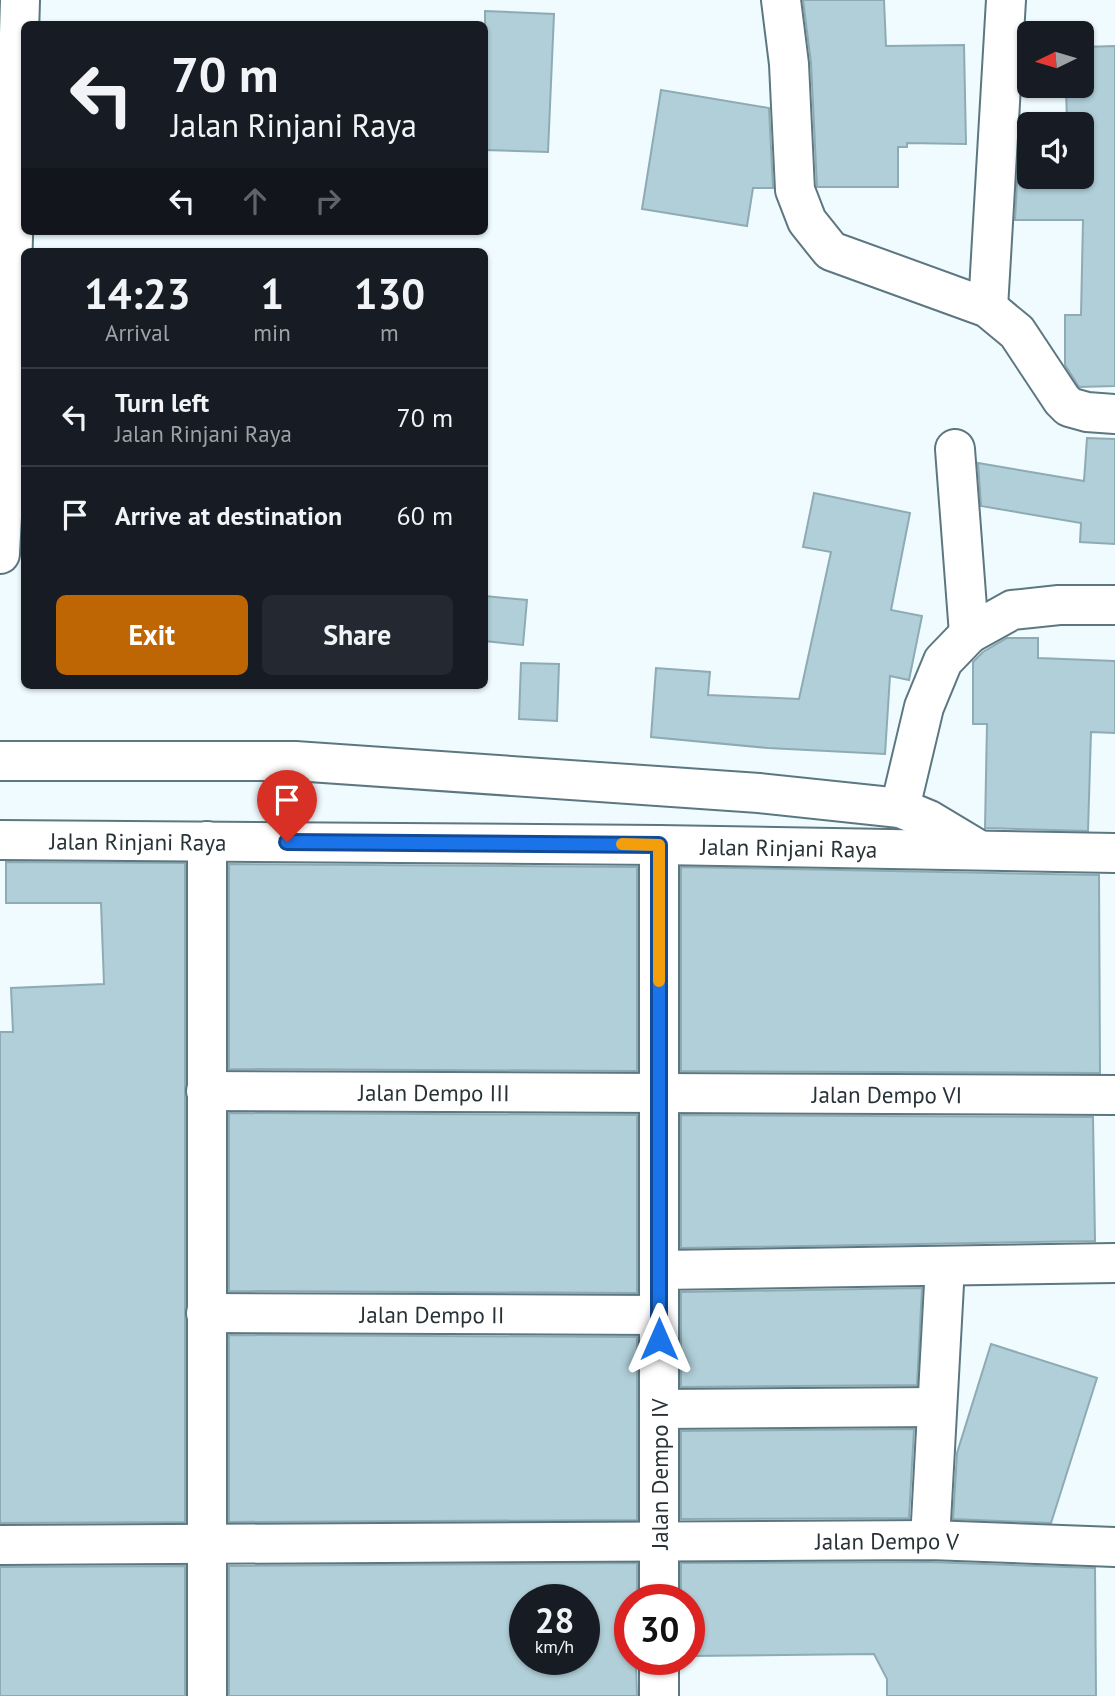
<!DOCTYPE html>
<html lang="en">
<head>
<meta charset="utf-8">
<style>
	:root { --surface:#171b24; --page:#242831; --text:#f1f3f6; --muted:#9ea1a6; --line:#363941; --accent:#be6504 }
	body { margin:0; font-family:"PT Sans",sans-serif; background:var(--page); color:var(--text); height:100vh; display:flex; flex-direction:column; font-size:26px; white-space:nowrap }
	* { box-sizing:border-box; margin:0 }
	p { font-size:23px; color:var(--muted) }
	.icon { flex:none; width:38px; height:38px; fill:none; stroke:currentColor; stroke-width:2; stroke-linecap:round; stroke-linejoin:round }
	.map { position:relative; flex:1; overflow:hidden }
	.drawer { position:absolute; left:21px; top:248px; width:467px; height:441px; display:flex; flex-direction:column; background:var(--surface); border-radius:10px; box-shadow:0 2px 5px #0004 }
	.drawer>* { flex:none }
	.banner { position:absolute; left:21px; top:21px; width:467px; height:214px; border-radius:10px; box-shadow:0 2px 5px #0004; background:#171b24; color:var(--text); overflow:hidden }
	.needle { width:46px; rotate:265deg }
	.tools { position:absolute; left:1017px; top:21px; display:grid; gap:14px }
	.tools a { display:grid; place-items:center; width:77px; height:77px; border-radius:10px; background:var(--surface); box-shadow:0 2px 5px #0004; font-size:35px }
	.speed { position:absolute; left:509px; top:1584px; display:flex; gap:14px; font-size:35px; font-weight:700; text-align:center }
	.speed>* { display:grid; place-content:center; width:91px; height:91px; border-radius:50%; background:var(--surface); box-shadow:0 2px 5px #0004; line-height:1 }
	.speed small { font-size:18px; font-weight:400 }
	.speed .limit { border:10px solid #d22; background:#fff; color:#111 }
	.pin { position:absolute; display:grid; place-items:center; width:60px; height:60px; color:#fff; margin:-72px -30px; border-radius:50% 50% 50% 0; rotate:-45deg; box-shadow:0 0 7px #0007 }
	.pin .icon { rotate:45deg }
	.me { position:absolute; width:77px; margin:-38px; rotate:0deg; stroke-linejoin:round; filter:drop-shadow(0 0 5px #0008) }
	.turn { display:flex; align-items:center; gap:24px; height:147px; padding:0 35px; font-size:32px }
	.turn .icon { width:91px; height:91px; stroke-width:2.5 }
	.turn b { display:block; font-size:49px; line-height:60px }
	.lanes { display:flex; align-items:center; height:66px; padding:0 35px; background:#0003; justify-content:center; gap:35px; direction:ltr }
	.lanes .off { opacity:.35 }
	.eta { display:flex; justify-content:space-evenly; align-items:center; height:119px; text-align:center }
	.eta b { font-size:42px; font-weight:700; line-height:49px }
	.primary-button { display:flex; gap:14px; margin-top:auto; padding:14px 35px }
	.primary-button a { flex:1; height:80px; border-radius:10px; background:var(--accent); color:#fff; font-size:28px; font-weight:700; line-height:80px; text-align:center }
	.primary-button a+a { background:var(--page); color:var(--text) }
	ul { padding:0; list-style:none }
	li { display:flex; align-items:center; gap:21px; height:98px; padding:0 35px; border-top:2px solid var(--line) }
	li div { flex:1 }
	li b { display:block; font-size:26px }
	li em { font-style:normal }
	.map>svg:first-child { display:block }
	.building { fill:#b1cfd8; stroke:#8eabb4; stroke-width:2; fill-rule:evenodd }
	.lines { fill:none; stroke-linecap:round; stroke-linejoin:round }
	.street-casing { stroke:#5c7780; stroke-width:42 }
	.street { stroke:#fff; stroke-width:38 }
	.route-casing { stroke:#114b97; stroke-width:18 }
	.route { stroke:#1a73e8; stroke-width:12 }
	.slow { stroke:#f59e0b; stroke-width:12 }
	.labels { text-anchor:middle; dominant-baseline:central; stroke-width:6; stroke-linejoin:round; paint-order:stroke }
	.street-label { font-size:23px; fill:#283337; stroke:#fff }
</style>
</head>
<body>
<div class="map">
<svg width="1115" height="1696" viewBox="0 0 1115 1696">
	<rect width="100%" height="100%" fill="#effbff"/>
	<path class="building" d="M803 0H884L886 46 964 45 966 144 907 143V147H898V187H817L811 63Z
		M485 11 554 14 548 152 485 150Z
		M1115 46V386L1079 387 1065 365V315H1081L1083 220H1015L1019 148H1029V177H1082V124H1067L1066 86H1082V47Z
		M661 90 769 108 773 188H753L747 226 642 209Z
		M1087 438 1115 439V544L1080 542 1081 523 981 506 978 463 1084 481Z
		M814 493 910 513 891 610 922 616 909 680 890 676 885 754 768 748 651 737 656 668 710 672 708 695 799 699 831 552 803 547Z
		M485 596 527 600 523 645 485 641Z
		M1007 638H1038V658L1115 661V733L1091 732 1088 831 985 828 987 724H973V662L983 652Z
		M521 663 559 664 557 721 519 719Z
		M6 862 185 863V1522L0 1523V1032H13L11 988 104 984 101 903H6Z
		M229 864 637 867V1071L229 1069Z
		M681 867 1099 875 1100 1073 681 1071Z
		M229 1113 637 1115V1293L229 1291Z
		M681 1115 1093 1117 1095 1241 681 1248Z
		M922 1288 917 1385 681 1387V1292Z
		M229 1335 637 1337V1520L229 1522Z
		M991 1344 1097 1378 1051 1523 953 1519 957 1453Z
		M914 1429 909 1518 681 1519V1431Z
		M930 1562 1095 1568 1096 1696H887V1679L874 1654 690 1656V1600H681V1563Z
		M637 1563V1600H630V1659H636L637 1696H229V1566ZM525 1600H584V1659H525Z
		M185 1566V1696H0V1567Z"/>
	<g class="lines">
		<defs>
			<g id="street">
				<path d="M781 0 789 64 795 190 807 221 831 251 988 308 1017 332 1062 400 1069 407 1087 412 1115 414"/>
				<path d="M988 308 1006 0"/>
				<path d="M955 449 969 634"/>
				<path d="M0 554 8 406 20 0"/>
				<path d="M0 761H295L759 793 900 808 929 820 979 850"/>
				<path d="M900 808 924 707 943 661 969 634 1012 610 1059 605H1115"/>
				<path id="s1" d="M0 840 659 845 1115 853"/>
				<path d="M659 845V1600"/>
				<path id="s2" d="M206 1091 1115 1095"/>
				<path d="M659 1270 1115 1263"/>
				<path id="s3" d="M206 1313 659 1315"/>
				<path d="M659 1409 936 1407"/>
				<path d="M930 1540 945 1266"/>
				<path id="s4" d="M0 1545 930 1540 1115 1547"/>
				<path d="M207 1696V841"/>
				<path d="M659 1696V1659"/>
			</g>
		</defs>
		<use href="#street" class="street-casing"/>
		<use href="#street" class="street"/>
	</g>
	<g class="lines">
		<defs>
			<path id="route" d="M287 842 659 845V1339"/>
		</defs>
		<use href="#route" class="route-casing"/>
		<use href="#route" class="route"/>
		<path class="slow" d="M622 844 659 845V981"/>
	</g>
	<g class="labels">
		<g class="street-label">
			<text stroke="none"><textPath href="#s1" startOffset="138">Jalan Rinjani Raya</textPath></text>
			<text stroke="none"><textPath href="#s1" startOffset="789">Jalan Rinjani Raya</textPath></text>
			<text stroke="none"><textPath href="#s2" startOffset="228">Jalan Dempo III</textPath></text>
			<text stroke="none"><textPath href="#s2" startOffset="681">Jalan Dempo VI</textPath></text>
			<text stroke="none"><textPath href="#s3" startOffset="226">Jalan Dempo II</textPath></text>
			<text transform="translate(659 1474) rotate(-90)">Jalan Dempo IV</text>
			<text stroke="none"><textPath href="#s4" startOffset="887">Jalan Dempo V</textPath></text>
		</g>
	</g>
</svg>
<div class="tools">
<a><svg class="needle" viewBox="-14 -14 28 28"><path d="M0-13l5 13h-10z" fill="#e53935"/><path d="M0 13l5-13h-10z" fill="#9ea1a6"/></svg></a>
<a><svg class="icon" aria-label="sound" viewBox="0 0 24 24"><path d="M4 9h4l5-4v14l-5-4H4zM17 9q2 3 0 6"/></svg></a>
</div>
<div class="speed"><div>28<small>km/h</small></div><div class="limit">30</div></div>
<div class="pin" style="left:287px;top:842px;background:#d93025"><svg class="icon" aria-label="arrive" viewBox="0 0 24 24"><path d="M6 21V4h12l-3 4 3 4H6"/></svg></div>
<svg class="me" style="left:659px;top:1339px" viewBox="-20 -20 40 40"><path d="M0-17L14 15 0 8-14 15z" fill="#1a73e8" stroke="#fff" stroke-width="4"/></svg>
<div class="banner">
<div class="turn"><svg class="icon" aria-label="left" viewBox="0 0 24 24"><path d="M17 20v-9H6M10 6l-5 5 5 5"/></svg><div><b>70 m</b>Jalan Rinjani Raya</div></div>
<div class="lanes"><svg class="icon" aria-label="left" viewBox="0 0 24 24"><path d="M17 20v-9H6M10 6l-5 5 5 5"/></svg><svg class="icon off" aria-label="ahead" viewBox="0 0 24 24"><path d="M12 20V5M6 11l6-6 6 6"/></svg><svg class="icon off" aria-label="right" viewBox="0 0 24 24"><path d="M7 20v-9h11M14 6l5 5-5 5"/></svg></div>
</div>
<section class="drawer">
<div class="eta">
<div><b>14:23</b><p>Arrival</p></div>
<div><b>1</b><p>min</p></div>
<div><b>130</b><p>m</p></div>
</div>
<ul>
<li><svg class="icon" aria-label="left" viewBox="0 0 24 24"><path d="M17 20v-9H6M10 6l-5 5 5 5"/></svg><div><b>Turn left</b><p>Jalan Rinjani Raya</p></div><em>70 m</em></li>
<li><svg class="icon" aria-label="arrive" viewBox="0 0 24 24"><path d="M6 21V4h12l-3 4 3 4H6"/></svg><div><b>Arrive at destination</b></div><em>60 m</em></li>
</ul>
<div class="primary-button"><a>Exit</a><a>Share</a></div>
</section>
</div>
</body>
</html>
